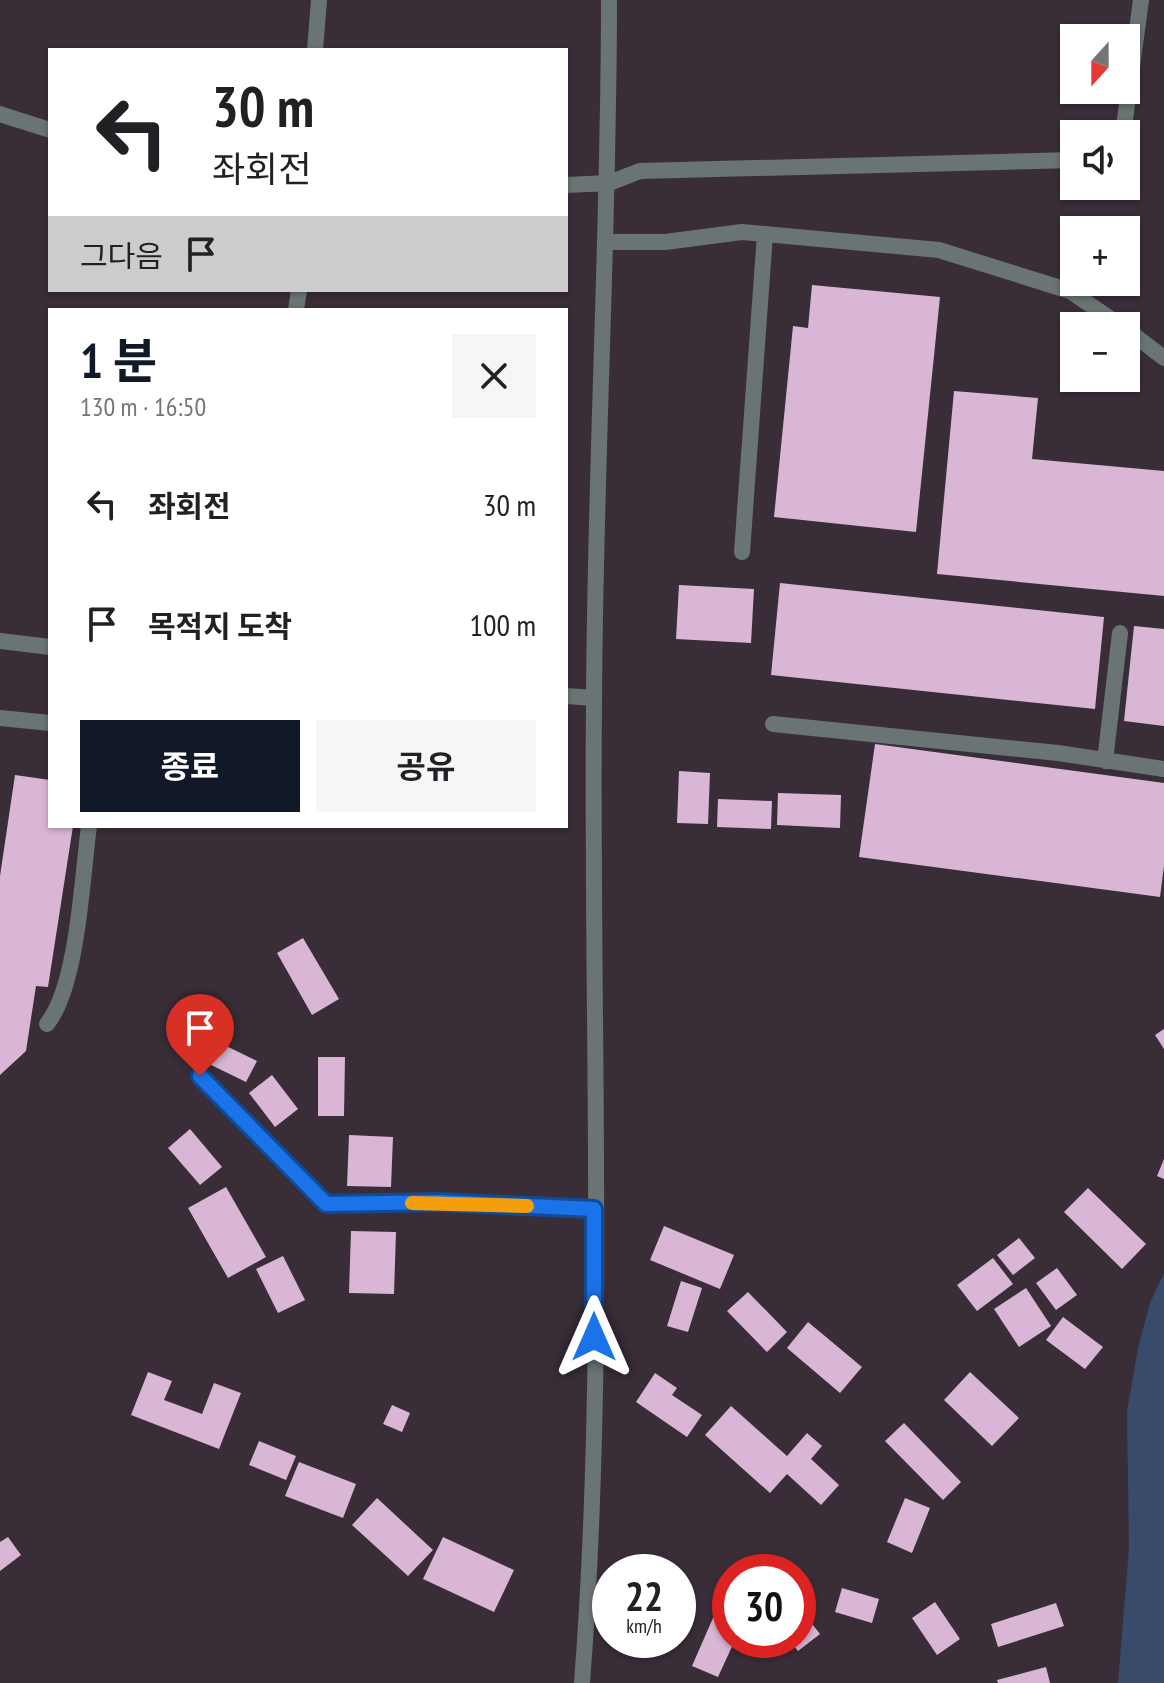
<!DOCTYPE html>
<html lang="ko">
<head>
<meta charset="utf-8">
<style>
	:root { --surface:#fff; --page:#f6f6f6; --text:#202124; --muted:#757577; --accent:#111827 }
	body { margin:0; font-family:"PT Sans Narrow","Noto Sans KR",sans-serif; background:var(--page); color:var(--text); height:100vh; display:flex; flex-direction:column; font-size:30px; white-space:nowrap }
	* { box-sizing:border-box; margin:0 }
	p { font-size:26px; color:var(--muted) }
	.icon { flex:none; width:44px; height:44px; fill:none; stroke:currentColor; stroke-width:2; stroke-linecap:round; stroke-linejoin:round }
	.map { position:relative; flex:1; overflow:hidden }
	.sheet { position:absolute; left:48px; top:308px; width:520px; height:520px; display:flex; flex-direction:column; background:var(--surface); border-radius:0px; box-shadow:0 2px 6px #0004 }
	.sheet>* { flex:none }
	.top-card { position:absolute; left:48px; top:48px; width:520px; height:244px; border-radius:0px; box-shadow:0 2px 6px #0004; background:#fff; color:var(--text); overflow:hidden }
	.needle { width:52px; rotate:201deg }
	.fabs { position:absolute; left:1060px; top:24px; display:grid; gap:16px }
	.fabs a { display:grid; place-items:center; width:80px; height:80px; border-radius:0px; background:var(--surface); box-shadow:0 2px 6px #0004; font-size:40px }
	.speed { position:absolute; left:592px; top:1554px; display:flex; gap:16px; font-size:40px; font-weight:700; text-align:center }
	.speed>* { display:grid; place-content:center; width:104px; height:104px; border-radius:50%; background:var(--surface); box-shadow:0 2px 6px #0004; line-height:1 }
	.speed small { font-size:20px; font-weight:400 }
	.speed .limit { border:12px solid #d22; background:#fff; color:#111 }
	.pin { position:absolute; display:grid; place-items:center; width:68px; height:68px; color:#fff; margin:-82px -34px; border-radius:50% 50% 50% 0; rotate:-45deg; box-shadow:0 0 8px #0007 }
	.pin .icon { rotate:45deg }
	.me { position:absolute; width:88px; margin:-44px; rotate:0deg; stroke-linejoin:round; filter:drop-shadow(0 0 6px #0008) }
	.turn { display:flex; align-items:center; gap:28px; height:168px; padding:0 32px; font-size:36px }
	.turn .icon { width:104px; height:104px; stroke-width:2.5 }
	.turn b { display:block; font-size:56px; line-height:68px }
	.then { display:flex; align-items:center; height:76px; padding:0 32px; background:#0003; gap:16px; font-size:30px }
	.round { display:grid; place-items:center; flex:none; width:84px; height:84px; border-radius:0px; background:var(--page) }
	.overview { display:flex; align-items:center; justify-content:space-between; height:136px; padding:0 32px }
	h1 { font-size:48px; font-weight:700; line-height:60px; color:var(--accent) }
	.cta { display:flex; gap:16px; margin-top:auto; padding:16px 32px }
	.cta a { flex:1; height:92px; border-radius:0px; background:var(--accent); color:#fff; font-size:32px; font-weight:700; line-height:92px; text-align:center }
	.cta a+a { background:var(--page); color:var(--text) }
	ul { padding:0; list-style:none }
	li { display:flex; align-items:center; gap:24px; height:120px; padding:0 32px }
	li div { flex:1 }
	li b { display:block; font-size:30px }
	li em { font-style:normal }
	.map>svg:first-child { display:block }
	.water { fill:#394b6b }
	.building { fill:#d9b6d6 }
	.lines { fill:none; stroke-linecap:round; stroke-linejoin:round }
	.service { stroke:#6a7474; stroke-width:16 }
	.minor { stroke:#6a7474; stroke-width:16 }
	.route-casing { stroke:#114b97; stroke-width:20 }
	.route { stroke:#1a73e8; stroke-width:14 }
	.slow { stroke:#f59e0b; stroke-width:14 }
</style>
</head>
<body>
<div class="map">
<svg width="1164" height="1683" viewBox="0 0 1164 1683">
	<rect width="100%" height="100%" fill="#392d38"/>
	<path class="water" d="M1164 1273V1683H1118L1129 1548 1127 1411 1138 1348 1150 1303Z"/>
	<path class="building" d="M812 285 940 297 916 532 774 517 793 326 808 328Z
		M954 391 1038 398 1032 459 1164 471V596L937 574Z
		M780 583 1104 617 1095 709 771 675Z
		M679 585 754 589 751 643 676 639Z
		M1134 626 1164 629V726L1124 721Z
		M875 744 1164 783V866L1160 897 859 857Z
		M679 771 710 773 708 824 677 823Z
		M15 775 50 780V826H73L48 987 36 986 26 1051 0 1075V876Z
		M778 793 841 795 840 828 777 825Z
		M718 799 772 801 771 829 717 827Z
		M303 938 339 999 312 1015 277 953Z
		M1164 1029V1049L1155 1035Z
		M216 1041 257 1061 246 1082 205 1062Z
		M318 1057H345L344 1116H318Z
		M272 1075 298 1109 275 1127 249 1093Z
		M190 1129 222 1167 200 1185 168 1148Z
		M349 1135 393 1137 391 1187 347 1186Z
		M1164 1159V1179L1157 1176Z
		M226 1187 266 1257 228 1278 188 1208Z
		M1088 1188 1146 1244 1122 1269 1064 1212Z
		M664 1226 734 1255 720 1289 650 1260Z
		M351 1231 396 1232 394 1294 349 1293Z
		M1019 1238 1035 1258 1013 1275 997 1255Z
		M283 1256 305 1300 278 1313 256 1269Z
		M993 1258 1013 1284 977 1311 957 1285Z
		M1057 1268 1077 1295 1056 1310 1036 1283Z
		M681 1281 702 1288 688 1332 667 1326Z
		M1026 1288 1051 1326 1019 1347 994 1309Z
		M748 1292 787 1332 767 1352 727 1311Z
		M1063 1317 1103 1347 1085 1369 1046 1340Z
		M808 1322 862 1367 840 1393 787 1348Z
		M148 1372 172 1381 164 1400 202 1414 214 1383 241 1393 219 1449 131 1415Z
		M970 1372 1019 1418 992 1446 944 1400Z
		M655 1373 677 1388 672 1395 702 1415 687 1437 636 1402Z
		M392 1405 410 1413 402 1432 383 1424Z
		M731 1406 787 1456 807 1433 822 1446 811 1459 839 1485 821 1505 787 1474 770 1493 705 1435Z
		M904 1423 961 1482 943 1500 885 1441Z
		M259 1441 296 1456 286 1480 249 1465Z
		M299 1462 356 1484 343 1518 285 1496Z
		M377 1498 433 1550 408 1576 352 1525Z
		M905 1498 930 1508 912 1553 887 1542Z
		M8 1537 21 1555 0 1571V1542Z
		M443 1537 514 1570 494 1612 423 1579Z
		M842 1588 879 1599 872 1623 835 1612Z
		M720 1602 730 1607V1640H735L718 1677 692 1666Z
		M935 1602 960 1639 937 1655 912 1618Z
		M1056 1603 1064 1626 998 1647 991 1624Z
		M798 1606 820 1634 798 1651 789 1640H798Z
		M1046 1667 1050 1683H998L997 1680Z"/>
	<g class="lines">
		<path class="service" d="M315 50 319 0
			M607 242H665L742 232 939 250 1070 291 1121 326
			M1126 329 1164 358
			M742 552 765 234
			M773 724 1058 753 1164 769
			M1105 761 1120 633"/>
		<path class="minor" d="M0 114 50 130
			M1123 134 1141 0
			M566 185 609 183 640 171 1074 160
			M296 310 299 290
			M0 641 50 647
			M566 696 594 698
			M0 718 50 723
			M47 1024C78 985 82 877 89 826
			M200 1076 326 1204 439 1202 594 1209
			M582 1683C607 1357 591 1028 594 702 595 468 609 234 609 0"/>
	</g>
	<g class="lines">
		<defs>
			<path id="route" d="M200 1076 326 1204 439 1202 594 1209V1337"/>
		</defs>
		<use href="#route" class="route-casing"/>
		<use href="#route" class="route"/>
		<path class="slow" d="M412 1203 527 1206"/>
	</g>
</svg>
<div class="fabs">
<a><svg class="needle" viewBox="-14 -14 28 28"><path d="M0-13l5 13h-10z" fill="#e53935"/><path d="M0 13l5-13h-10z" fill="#757577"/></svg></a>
<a><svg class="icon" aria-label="sound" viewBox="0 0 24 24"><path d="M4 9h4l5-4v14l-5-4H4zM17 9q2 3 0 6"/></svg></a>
<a>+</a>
<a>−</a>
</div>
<div class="speed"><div>22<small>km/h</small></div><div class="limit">30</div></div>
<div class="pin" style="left:200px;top:1076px;background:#d93025"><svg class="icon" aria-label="arrive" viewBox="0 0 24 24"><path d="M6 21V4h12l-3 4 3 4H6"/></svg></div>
<svg class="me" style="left:594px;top:1337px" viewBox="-20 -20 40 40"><path d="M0-17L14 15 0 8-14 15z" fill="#1a73e8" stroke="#fff" stroke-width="4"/></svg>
<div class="top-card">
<div class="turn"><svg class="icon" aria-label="left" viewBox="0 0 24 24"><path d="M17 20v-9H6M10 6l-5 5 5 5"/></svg><div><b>30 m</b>좌회전</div></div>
<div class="then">그다음<svg class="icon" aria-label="arrive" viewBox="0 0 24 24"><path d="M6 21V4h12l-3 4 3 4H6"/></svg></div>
</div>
<section class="sheet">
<div class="overview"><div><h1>1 분</h1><p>130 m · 16:50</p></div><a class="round"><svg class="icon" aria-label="close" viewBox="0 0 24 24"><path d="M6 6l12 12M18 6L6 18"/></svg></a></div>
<ul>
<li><svg class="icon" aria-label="left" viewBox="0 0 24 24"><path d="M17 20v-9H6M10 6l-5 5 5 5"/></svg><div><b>좌회전</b></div><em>30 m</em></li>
<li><svg class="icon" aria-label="arrive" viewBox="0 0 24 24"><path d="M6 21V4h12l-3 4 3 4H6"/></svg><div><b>목적지 도착</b></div><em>100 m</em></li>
</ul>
<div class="cta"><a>종료</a><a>공유</a></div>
</section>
</div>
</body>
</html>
